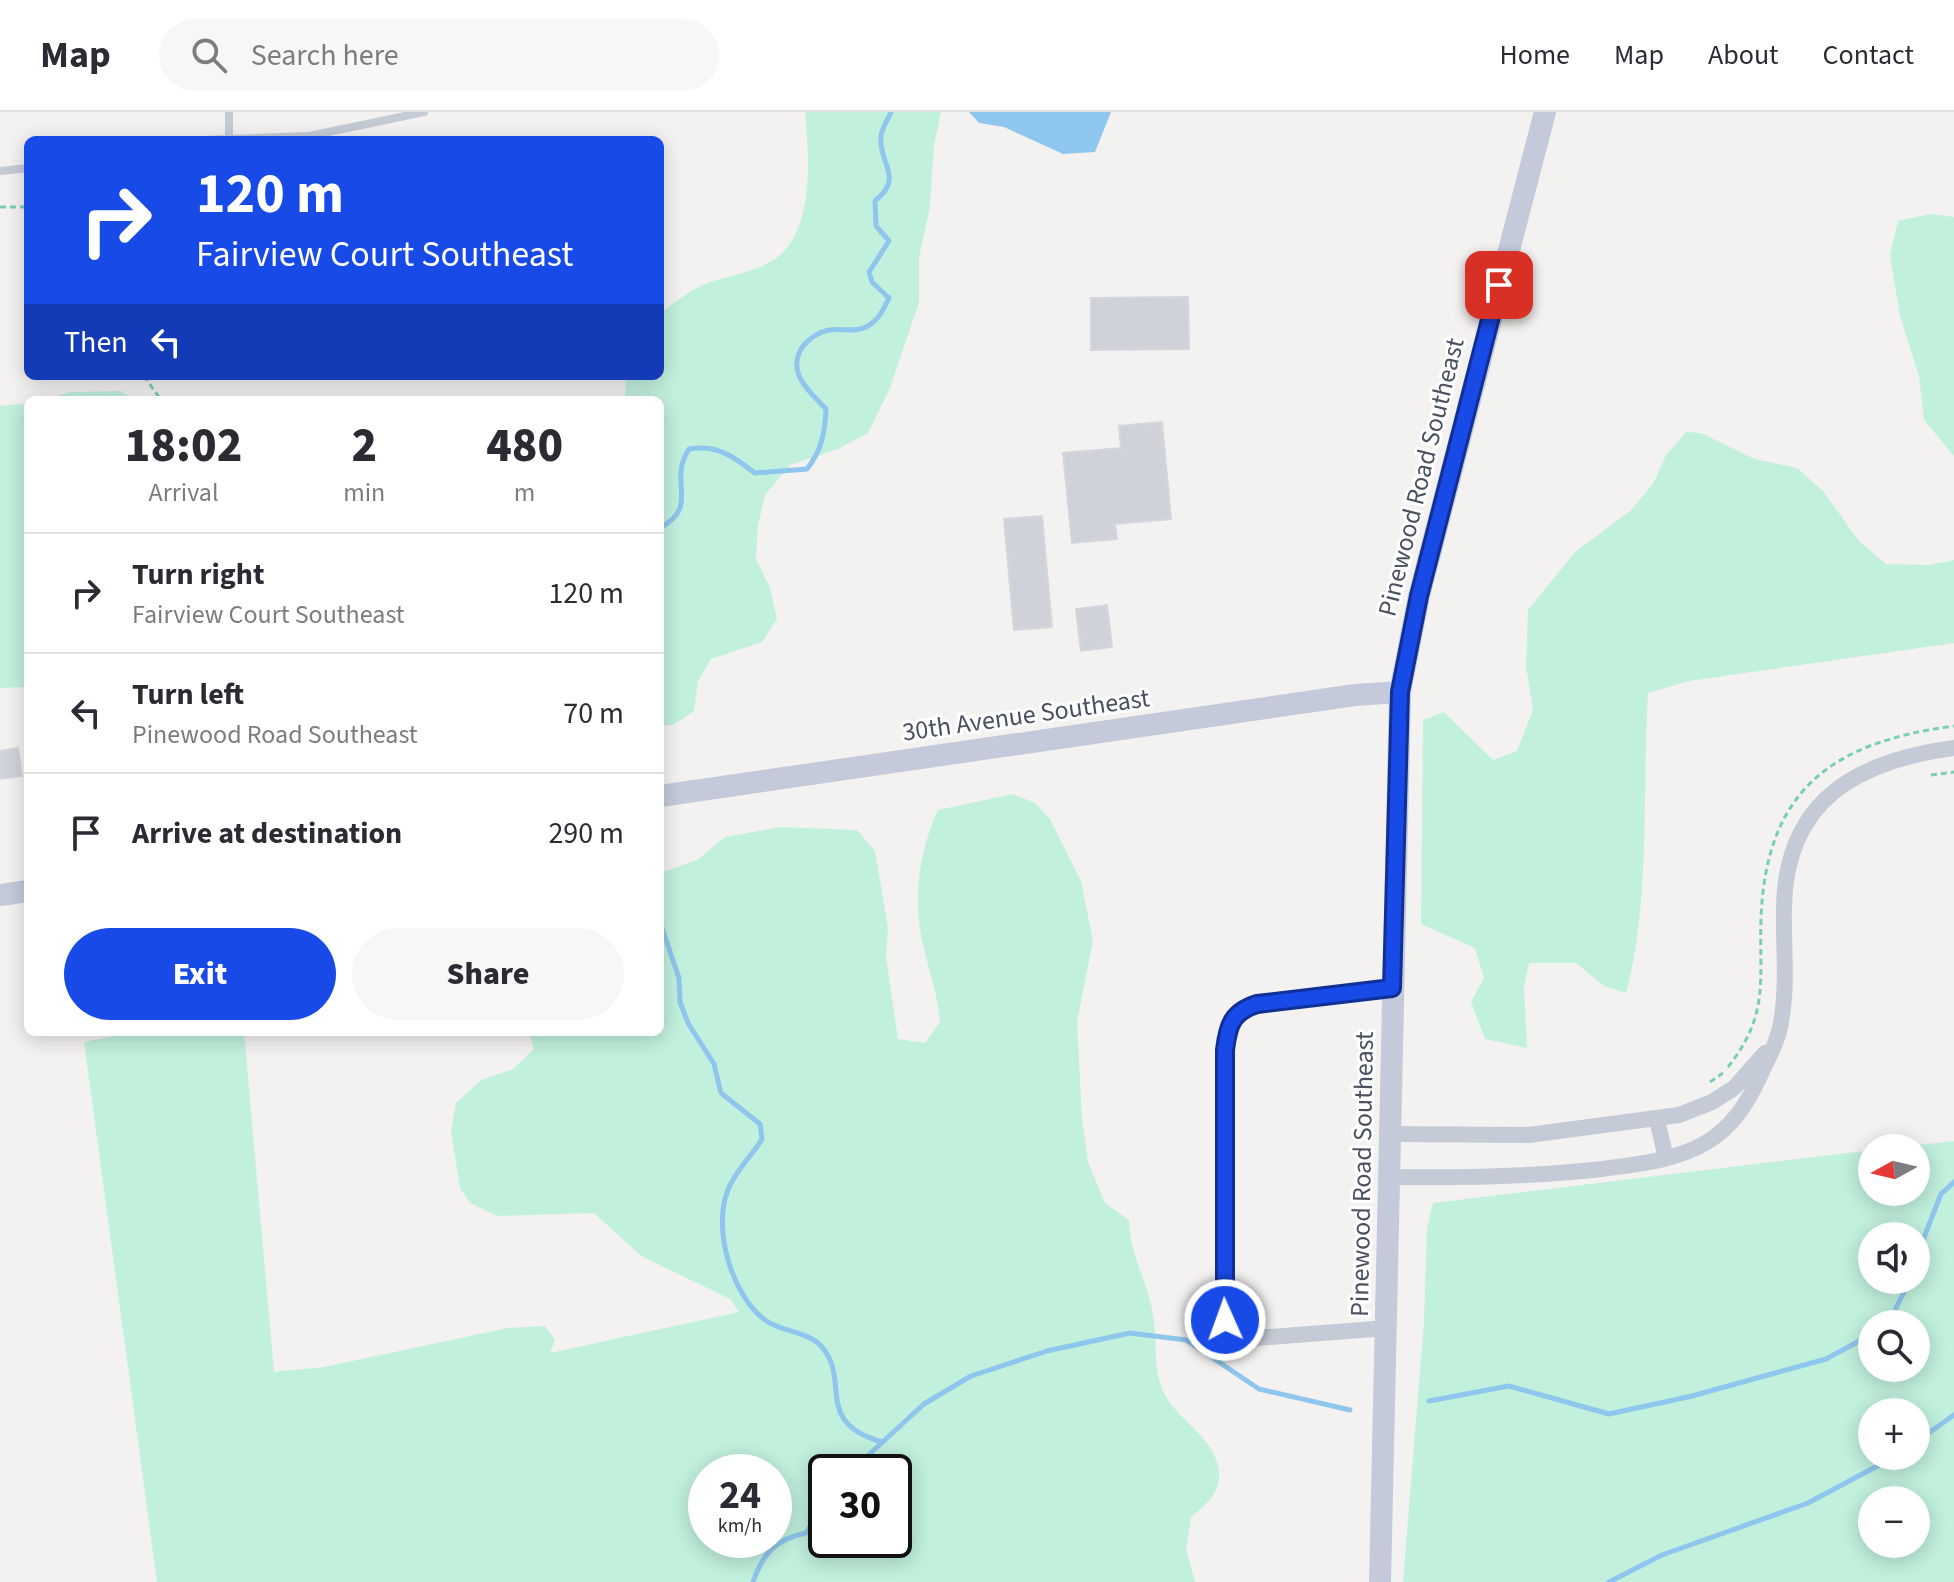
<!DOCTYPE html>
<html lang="en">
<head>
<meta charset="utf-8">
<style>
	:root { --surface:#fff; --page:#f7f7f7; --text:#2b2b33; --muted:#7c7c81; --line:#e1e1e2; --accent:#184ae7 }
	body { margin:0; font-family:"Source Sans 3",sans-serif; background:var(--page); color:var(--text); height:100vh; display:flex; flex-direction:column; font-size:30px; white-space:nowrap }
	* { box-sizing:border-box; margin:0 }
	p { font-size:26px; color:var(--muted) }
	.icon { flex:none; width:44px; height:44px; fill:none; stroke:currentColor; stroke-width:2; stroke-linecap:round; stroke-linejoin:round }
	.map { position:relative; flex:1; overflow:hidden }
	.sheet { position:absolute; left:24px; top:284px; width:640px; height:640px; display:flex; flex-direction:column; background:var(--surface); border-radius:12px; box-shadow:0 4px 20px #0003 }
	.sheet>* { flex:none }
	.guide { position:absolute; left:24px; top:24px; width:640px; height:244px; border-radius:12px; box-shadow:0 4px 20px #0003; background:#184ae7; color:#fff; overflow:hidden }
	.needle { width:52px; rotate:262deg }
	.tools { position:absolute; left:1858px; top:1022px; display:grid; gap:16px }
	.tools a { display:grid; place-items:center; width:72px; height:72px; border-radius:50%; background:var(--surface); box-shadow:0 4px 20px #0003; font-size:40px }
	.speed { position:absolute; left:688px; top:1342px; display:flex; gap:16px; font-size:40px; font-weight:700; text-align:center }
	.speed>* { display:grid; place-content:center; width:104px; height:104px; border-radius:50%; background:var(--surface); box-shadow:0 4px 20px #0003; line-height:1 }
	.speed small { font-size:20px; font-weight:400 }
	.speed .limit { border:4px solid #111; border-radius:12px; background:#fff; color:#111 }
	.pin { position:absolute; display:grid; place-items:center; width:68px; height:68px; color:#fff; margin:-34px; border-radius:16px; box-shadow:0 4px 12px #0006 }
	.me { position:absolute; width:88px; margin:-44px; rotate:358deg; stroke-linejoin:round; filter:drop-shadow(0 0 6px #0008) }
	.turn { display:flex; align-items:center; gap:28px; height:168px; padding:0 40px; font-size:36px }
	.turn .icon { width:104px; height:104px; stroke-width:2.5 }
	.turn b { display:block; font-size:56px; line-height:68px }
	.then { display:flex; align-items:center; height:76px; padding:0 40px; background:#0003; gap:16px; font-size:30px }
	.eta { display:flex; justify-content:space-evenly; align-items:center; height:136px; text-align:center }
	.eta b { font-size:48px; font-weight:800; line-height:56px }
	.button { display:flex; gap:16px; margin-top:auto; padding:16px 40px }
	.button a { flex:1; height:92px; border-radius:48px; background:var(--accent); color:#fff; font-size:32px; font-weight:800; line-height:92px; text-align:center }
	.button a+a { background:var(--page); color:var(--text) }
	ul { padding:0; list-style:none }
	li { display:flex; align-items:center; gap:24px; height:120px; padding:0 40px; border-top:2px solid var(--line) }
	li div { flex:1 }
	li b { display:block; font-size:30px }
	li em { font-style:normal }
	header { display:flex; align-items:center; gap:48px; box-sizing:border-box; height:112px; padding:0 40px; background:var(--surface); border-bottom:2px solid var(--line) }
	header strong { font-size:38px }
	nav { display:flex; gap:44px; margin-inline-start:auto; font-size:28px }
	.search { width:560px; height:72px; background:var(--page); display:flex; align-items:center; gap:20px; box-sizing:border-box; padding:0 28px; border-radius:44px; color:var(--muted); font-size:30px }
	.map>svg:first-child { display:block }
	.green { fill:#c1f0dd; fill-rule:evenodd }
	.water { fill:#8ec6ed }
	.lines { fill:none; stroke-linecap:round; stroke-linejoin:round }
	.stream { stroke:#8ec6ed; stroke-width:5 }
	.building { fill:#d0d2d9; stroke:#d5d6dd; stroke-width:2 }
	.path { stroke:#78cfb5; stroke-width:3; stroke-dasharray:6 4; stroke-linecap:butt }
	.lane { stroke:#c5cbd6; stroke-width:8 }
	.street { stroke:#c5cbd6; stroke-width:16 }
	.secondary { stroke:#c4cada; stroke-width:22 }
	.route-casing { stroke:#103096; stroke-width:20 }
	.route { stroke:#184ae7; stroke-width:14 }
	.labels { text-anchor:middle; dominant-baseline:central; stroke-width:6; stroke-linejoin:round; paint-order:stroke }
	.street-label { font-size:26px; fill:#49505f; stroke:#fff }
</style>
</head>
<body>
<header>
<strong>Map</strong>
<div class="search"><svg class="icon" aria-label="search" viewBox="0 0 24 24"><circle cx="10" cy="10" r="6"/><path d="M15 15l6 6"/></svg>Search here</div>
<nav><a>Home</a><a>Map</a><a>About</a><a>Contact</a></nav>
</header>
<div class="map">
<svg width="1954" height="1470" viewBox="0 0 1954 1470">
	<rect width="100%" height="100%" fill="#f4f2f1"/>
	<path class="green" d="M805 0H941L934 33 930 95 919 145V190L890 276 868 321 838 337 790 353 765 383 758 413 756 447 770 476 777 507 762 530 711 547 698 569 694 599 673 613H660V288H625L626 264H660V203L663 199C676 190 690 178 705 172 726 164 751 161 770 150 816 125 809 44 805 0Z
		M1930 102 1954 105V344L1924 308 1919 264 1900 204 1890 143 1898 109Z
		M121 279 134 288H40L71 280Z
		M28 291V575L0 576V294Z
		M1686 320 1701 321 1755 347 1797 356 1823 379 1859 429 1886 452 1929 453 1954 448V531L1689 569 1648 581C1642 675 1651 791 1626 881L1604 874 1576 851H1529L1524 875 1527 936 1485 927 1471 890 1484 866 1475 836 1421 812 1423 608 1444 600 1493 648 1517 639 1533 598 1526 554 1528 498 1575 440 1630 399 1653 372 1666 343Z
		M1013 682 1035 691 1050 707 1081 769 1093 829 1077 910 1082 1007 1088 1050 1105 1091 1129 1108C1129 1142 1148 1169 1153 1203 1158 1230 1152 1255 1164 1281 1178 1310 1216 1325 1219 1360 1221 1380 1205 1394 1191 1405L1186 1437 1195 1470H157L84 930 134 920H244L274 1260 324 1255 508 1216 545 1214 555 1228 550 1241 739 1200 730 1187 641 1144 594 1101 497 1104 470 1091 460 1076 451 1019 456 991 481 968 513 957 534 937 529 920H660V761L697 748 725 725 780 715 857 718 875 739 888 816 886 845 898 927 925 931 940 910C938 884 930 862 924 837 912 790 918 742 938 698ZM706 1360H774V1428H706ZM826 1360H894V1428H826Z
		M1954 1029V1470H1403L1424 1209 1427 1117 1433 1091 1872 1038V1080H1916V1036H1893ZM1872 1124H1916V1168H1872ZM1916 1212V1256H1872V1212ZM1872 1300H1916V1344H1872ZM1872 1388H1916V1432H1872Z"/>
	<path class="water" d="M969 0H1111L1095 40 1063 42 1004 15 979 11Z"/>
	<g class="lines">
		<path class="stream" d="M660 416C701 393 667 371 689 337 717 332 734 345 755 361L807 357C822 338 825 320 826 297 809 279 785 260 803 234 810 226 819 220 829 218 841 216 855 221 866 215 879 208 883 198 889 186L872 170 869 160 889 129 876 114 875 89C905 65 878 52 881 24 882 16 888 7 891 0
			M660 810 679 866 680 890 688 911 714 952 721 981 760 1012 762 1027C752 1044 735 1059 728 1078 712 1116 732 1184 765 1208 781 1220 807 1219 821 1234 852 1268 812 1310 882 1330
			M1916 1146 1941 1082 1954 1070
			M1888 1212 1910 1168
			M1429 1289 1509 1274 1609 1302 1692 1284 1826 1247 1872 1222
			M1916 1330 1954 1303
			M850 1360 924 1292 971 1264 1047 1239 1130 1221 1186 1228 1259 1277 1350 1298
			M753 1470C763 1441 776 1427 806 1421L826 1391
			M1609 1470 1662 1443 1808 1391 1896 1344"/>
	</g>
	<path class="building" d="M1188 185 1189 237 1091 238V186Z
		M1162 310 1171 407 1115 412 1117 427 1072 431 1063 341 1121 336 1119 314Z
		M1042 404 1052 515 1014 518 1004 407Z
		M1107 493 1112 535 1081 539 1076 497Z
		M18 636 22 664 0 667V639Z"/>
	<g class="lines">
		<path class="path" d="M0 95H28
			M144 264 161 288
			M1931 663 1954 660
			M1728 955C1770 902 1759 868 1761 806 1766 676 1834 630 1954 614
			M1710 970 1723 961"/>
		<path class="lane" d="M229 0V27
			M202 28 309 24 424 0
			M0 59 28 56"/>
		<path class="street" d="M1657 1008 1666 1046
			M1391 1022 1529 1023 1679 1003 1712 990 1734 976 1765 941
			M1391 1065C1462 1066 1531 1065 1602 1057 1637 1052 1676 1049 1707 1030 1732 1015 1747 992 1759 966 1767 948 1778 930 1781 910 1788 872 1783 833 1784 795 1786 687 1858 649 1954 636
			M1388 1216 1256 1226 1237 1221 1225 1208V938C1228 918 1229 905 1248 895L1392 876"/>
		<path class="secondary" d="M660 684 1355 583 1400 580
			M0 783 28 779
			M1380 1470 1400 580 1419 484 1545 0"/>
	</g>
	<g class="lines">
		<defs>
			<path id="route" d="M1225 1208V938C1228 913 1232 900 1257 892L1392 876 1400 580 1419 484 1499 173"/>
		</defs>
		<use href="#route" class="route-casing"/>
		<use href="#route" class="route"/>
	</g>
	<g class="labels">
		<g class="street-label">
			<text transform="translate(1421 365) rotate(-76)">Pinewood Road Southeast</text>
			<text transform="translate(1026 603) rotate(-8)">30th Avenue Southeast</text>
			<text transform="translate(1362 1062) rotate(-89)">Pinewood Road Southeast</text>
		</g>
	</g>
</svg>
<div class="tools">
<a><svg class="needle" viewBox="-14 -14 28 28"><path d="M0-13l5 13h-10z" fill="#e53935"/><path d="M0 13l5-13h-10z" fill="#7c7c81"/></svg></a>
<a><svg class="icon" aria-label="sound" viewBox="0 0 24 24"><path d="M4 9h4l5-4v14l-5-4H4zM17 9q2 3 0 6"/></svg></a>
<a><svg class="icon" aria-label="search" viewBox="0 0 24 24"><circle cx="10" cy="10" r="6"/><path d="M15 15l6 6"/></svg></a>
<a>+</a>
<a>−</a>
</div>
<div class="speed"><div>24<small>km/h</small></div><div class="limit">30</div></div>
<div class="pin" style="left:1499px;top:173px;background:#d93025"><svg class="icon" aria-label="arrive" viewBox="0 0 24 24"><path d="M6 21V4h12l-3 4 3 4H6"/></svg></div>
<svg class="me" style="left:1225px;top:1208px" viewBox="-20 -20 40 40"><circle r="17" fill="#184ae7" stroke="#fff" stroke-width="3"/><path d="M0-11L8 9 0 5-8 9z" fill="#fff"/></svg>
<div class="guide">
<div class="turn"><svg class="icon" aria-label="right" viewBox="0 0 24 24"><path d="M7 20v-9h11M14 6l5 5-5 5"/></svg><div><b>120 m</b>Fairview Court Southeast</div></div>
<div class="then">Then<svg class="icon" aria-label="left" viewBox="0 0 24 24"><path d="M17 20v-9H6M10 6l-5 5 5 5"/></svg></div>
</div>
<section class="sheet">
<div class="eta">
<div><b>18:02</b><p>Arrival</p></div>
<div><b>2</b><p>min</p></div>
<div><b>480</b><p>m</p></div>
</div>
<ul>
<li><svg class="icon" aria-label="right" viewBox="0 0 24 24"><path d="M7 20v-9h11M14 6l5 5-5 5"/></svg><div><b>Turn right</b><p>Fairview Court Southeast</p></div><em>120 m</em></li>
<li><svg class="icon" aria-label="left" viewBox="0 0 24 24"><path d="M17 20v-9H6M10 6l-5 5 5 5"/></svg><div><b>Turn left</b><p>Pinewood Road Southeast</p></div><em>70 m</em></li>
<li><svg class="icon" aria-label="arrive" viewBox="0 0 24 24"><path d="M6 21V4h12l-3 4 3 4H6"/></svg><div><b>Arrive at destination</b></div><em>290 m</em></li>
</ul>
<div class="button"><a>Exit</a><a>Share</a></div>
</section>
</div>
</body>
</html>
